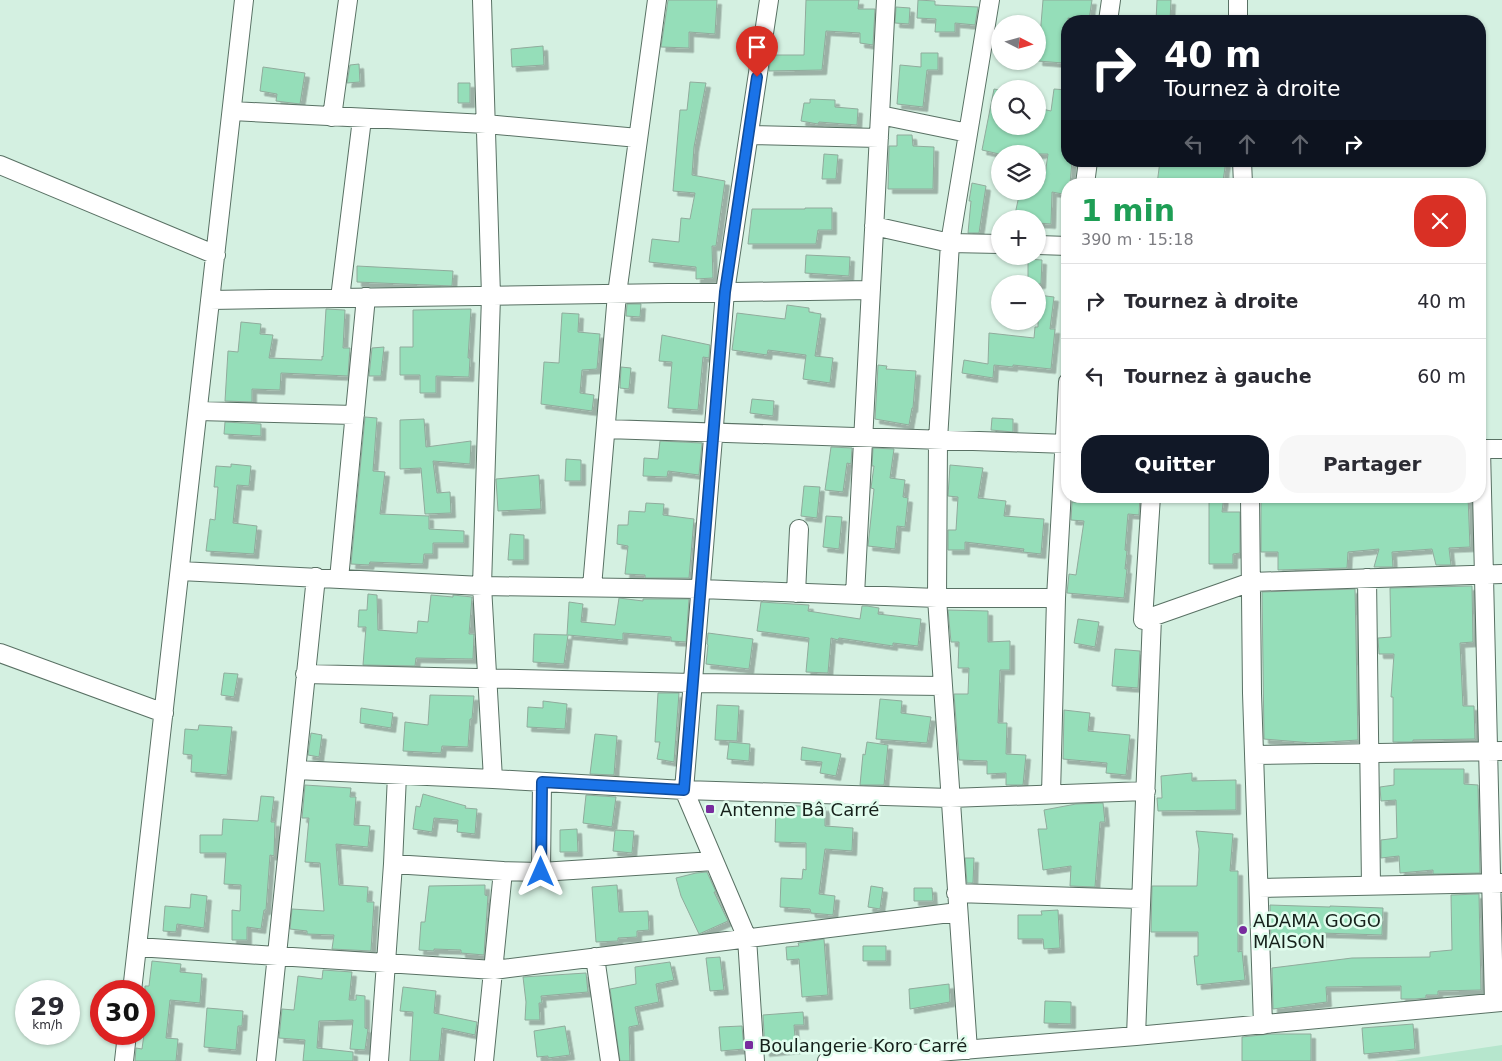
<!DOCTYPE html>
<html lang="fr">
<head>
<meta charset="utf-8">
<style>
	:root { --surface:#fff; --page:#f7f7f7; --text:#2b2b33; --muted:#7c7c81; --line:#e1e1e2; --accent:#111827 }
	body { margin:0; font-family:"DejaVu Sans",sans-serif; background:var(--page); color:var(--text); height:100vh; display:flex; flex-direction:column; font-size:19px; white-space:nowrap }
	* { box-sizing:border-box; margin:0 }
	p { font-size:16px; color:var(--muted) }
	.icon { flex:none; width:28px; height:28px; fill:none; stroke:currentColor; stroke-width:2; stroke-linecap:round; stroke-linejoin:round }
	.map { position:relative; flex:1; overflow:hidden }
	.panel { position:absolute; left:1061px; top:178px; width:425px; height:325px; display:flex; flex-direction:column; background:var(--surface); border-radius:20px; box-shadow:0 1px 4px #0004 }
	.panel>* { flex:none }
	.hud { position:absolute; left:1061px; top:15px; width:425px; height:152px; border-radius:20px; box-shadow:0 1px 4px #0004; background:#111827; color:#fff; overflow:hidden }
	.needle { width:32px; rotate:96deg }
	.tools { position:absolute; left:991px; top:15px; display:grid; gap:10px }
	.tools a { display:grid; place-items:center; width:55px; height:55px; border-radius:50%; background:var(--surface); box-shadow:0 1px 4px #0004; font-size:25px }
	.speed { position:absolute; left:15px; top:980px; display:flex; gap:10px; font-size:25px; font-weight:700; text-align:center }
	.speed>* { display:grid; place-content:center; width:65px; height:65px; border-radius:50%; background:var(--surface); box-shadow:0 1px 4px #0004; line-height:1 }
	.speed small { font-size:12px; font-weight:400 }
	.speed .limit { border:8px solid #d22; background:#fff; color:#111 }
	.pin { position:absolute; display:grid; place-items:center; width:42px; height:42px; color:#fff; margin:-51px -21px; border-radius:50% 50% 50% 0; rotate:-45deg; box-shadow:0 0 5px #0007 }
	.pin .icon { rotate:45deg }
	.me { position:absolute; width:55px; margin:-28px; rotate:0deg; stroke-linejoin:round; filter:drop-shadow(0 0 4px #0008) }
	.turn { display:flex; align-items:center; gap:18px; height:105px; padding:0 20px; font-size:22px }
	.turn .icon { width:65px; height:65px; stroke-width:2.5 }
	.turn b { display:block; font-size:35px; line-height:42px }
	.lanes { display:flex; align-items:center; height:48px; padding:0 20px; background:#0003; justify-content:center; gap:25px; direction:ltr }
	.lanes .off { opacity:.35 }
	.round { display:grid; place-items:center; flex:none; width:52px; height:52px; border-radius:20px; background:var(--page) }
	.summary { display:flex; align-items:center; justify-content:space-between; height:85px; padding:0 20px }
	h1 { font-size:30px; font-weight:600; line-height:38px; color:#1e9e55 }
	.action { display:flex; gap:10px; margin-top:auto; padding:10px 20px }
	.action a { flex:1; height:58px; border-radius:20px; background:var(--accent); color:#fff; font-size:20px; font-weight:600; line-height:58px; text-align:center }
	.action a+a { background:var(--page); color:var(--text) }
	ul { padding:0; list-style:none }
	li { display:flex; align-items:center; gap:15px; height:75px; padding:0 20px; border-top:1px solid var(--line) }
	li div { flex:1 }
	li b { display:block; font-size:19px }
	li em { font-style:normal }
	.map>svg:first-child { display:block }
	.green { fill:#b6e6cd }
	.building { fill:#95deb9; stroke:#90ab9c; filter:url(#shadow) }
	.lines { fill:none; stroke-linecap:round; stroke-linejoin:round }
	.street-casing { stroke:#597164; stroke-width:20 }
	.street { stroke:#fff; stroke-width:18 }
	.route-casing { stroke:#114b97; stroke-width:12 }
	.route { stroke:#1a73e8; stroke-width:9 }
	.poi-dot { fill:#782c9e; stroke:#e1fdee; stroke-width:2 }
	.labels { text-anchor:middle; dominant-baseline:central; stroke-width:5; stroke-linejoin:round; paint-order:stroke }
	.poi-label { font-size:18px; fill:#16211b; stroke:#e1fdee; text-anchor:start }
</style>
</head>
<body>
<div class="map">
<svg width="1502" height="1061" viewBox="0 0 1502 1061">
	<defs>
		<filter id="shadow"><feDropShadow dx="4.5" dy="4.5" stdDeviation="0" flood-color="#0004"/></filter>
	</defs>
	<rect width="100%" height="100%" fill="#d4f0e1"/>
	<path class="green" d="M1502 1045V1061H1394Z"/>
	<path class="building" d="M668 0H717L715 34 689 32V48L661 47Z
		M806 0H859L858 9H875L873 45 860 43V33L826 31 822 70 769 71 771 55H804Z
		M918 0 935 1V5L978 7 975 25 955 23V32H935L936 19 917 18Z
		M1043 0H1092L1089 20 1068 18V59H1064L1063 63 1038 61Z
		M1157 0H1171L1170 21H1156Z
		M896 7 910 8 909 24 895 23Z
		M543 46 544 65 512 67 511 49Z
		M921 53H938V70H927L923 107 897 104 900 65 921 67Z
		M359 64 360 82 347 83 350 65Z
		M263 67 305 73 300 104 276 101 277 94 260 91Z
		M690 82 706 83 694 147 692 175 725 181 716 246H712L713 278 696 279V267L649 262 652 239 679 242 681 218 690 219 695 193 673 191 680 110H687Z
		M458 83H470V103H458Z
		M994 89 1000 90V126H1038V108L1051 111 1054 89 1068 90V161H1072L1070 184H1068V195L1052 192 1051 224 1038 223V219H1014L1020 191H1038V181L1044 182 1048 154H999L982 150Z
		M810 99 835 100V107L858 109 857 125 819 122 818 124 801 121 804 103H810Z
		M897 135H912L913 146 934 147 933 189H888L889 146H897Z
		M824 154 838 155 836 179H822Z
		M1160 161H1226L1223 181 1213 180 1212 184H1157Z
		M972 183 986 186 979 233H968L971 201H969Z
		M805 208H832V230H818L816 244H748L752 209H805Z
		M806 255 850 257 849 276 805 273Z
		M1028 259 1042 260 1041 284H1028Z
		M357 266 453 271 452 286 357 282Z
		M1038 295 1054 297 1050 329H1055L1051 369 1013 365V367L994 365 993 378 962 373 964 360 988 364 989 333 1034 338 1035 327H1038Z
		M627 304H641L640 317 626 316Z
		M787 305 809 308V312L821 314 815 356 833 358 830 383 803 379 806 355 768 350 767 355 732 350 737 313 785 319Z
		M326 309 345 310 343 348H350L348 376 281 373 280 390 252 389V402L225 401 228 351 238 352 241 322 261 324 260 334 273 335 269 358 322 360V356L323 357Z
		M471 309 468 358H470L469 377 436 376V393H420V375H400V347H413V310Z
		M562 313 579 314 578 332 600 334 597 369 582 370 580 393 594 395 592 411 541 404 544 362 559 363Z
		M662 335 710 345 709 358 703 357 698 410 668 408 672 362 659 361Z
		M384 347 381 376H369L372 348Z
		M878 365 887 366 886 369 916 371 913 408H912L909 425 875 419Z
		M621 367 631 368 629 389 620 388Z
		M752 399 774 401 773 416 750 413Z
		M365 417 377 418 373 471 385 472 380 514 429 516V529L464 531V543H433V554H424L423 564 370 562 369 565 351 564Z
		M992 418 1013 419V432L991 430Z
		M424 419 426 447 471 441 470 464 433 461 437 493 450 492 451 513 425 514 421 468 400 469V420Z
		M225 422 261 424V436L224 434Z
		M660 441 702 443 699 475 668 471 667 477 643 476 644 458 658 459Z
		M831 447 852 448 851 464 847 463 843 492 825 490Z
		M873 448 894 449 890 478 905 480 903 497 908 498 905 527 897 526 895 549 868 546 874 489 871 488 874 466H872Z
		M566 459 581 460V481H565Z
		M231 464 251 466 249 486 237 485 233 523 257 526 254 554 206 551 210 519 215 520 218 487H214L216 466 231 467Z
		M950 465 983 468 978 498 1006 501 1004 516 1044 519 1041 554 1023 552 1024 549 965 542V550H948V530H956L958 497 948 496Z
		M539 475 541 509 498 511 496 479Z
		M804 486 820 487 817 518 801 516Z
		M1121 496H1140L1139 515 1128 514 1125 550 1127 551 1125 569H1127L1124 598 1067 593 1069 574 1076 575 1084 521 1071 520 1072 502H1121Z
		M1209 496H1224L1222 512H1240V553L1233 554V564H1209Z
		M1261 496H1468L1470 547 1449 548 1451 565H1436L1432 549 1392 552 1393 567H1374L1379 549 1348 552 1347 568 1278 570V552H1261Z
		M646 503 664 504 663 515 694 519 689 578H645V575L625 574 628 546 617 544 618 525H628L629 511 645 512Z
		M826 516 842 517 839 549 823 547Z
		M510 534 524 535V560H508Z
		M1472 586 1473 642 1460 643 1463 706H1474L1475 739 1413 740V742H1393V697H1391L1394 654H1379L1378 638 1391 637 1390 588Z
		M1355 589 1358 740 1312 743 1264 739 1262 592Z
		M368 594 377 595 378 630 417 633 418 621 428 622 431 595 453 597V595L472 597 469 634H474L473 659 416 658 415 666 363 665 366 627H358L359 610H367Z
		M619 598 643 601V599H689L686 642 671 641V637L623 633V640L568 635 564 664 533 662 534 634 567 635 569 602 583 604 581 622 615 625Z
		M761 602 809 605 808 611 860 619 862 606H867L879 608 878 614 921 619 918 646 893 643V646L839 638 838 640 831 638 828 673 806 672 809 638 757 631Z
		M948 610 988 611V642L1010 641V670H1000L998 723H1007L1006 754 1026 755 1023 785H1006V773L987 774V761L959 760 954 694H968L969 668H958L959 642H951Z
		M1078 619 1099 622 1095 647 1074 643Z
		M708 633 753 639 749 669 706 664 708 645 707 644Z
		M1115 649 1140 651 1138 688 1112 686Z
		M224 673 238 674 234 697 221 695Z
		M658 693H679L674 762 657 759 660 742H655Z
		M430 695 474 696 472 719H470L468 747 442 746 441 753 403 751 405 722 428 725Z
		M880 699 902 701 901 713 931 717 927 743 876 739Z
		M543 701 567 704 565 729 527 727 528 707 543 708Z
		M717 705 739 706 737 741 715 740Z
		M361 708 393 713 391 728 360 723Z
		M1064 710 1090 713 1088 731 1130 735 1126 775 1106 773 1107 763 1063 759Z
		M199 725 232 727 227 775 191 772 192 755 183 754 185 729 198 730Z
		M311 733 322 735 319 757 308 755Z
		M595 734 617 736 614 775 590 774Z
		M729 742 750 744 749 761 727 759Z
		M867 742 888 745 884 785H860L863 754 865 755Z
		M802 747 841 754 836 776 820 773 822 762 801 760Z
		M1394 769H1464V784L1478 785 1480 873 1433 874V870L1400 873 1399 856 1381 858V840L1397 838 1396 800 1381 801 1380 787 1394 785Z
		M1192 773V781L1236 780V810L1158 811 1157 798H1162L1161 776Z
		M305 785 351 788 350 797H356L354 825 370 826 368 847 336 844 339 885 368 887 367 902H374L371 951 332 949 334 935 307 934V931L290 929 292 909 324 911 320 863 305 862 309 818H302Z
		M423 794 466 806 465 808 477 809 475 834 457 832 458 820 434 818 432 832 413 829 416 806 420 807Z
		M586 795 616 797 612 827 583 823Z
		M261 796 274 797 271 822H275L274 856 270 855 266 910H264L261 929 247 927V940H232V910L240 911 241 885 224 884 226 853H200V835H222L223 819 258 821Z
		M1103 803 1105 822H1100L1095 887 1070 886 1071 866 1043 870 1038 829H1047L1044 810 1076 804Z
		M776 805 825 807V826L853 828 852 851 825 849 819 894 835 896 833 915 811 913 810 909 780 907 781 878 802 879 803 869 806 870V843L775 842Z
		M577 829 578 852H560V830Z
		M615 830 634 831 632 853 613 851Z
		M1196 831 1233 834 1230 871H1238V952L1242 951 1245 980 1197 985 1194 956H1198V932H1151L1152 886H1197L1199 849Z
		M965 858H974L973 883H967Z
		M707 872 716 892H714L728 921 699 934 681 896 676 878 696 873Z
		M485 885V895L488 896 484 955 461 953V950L434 949V951L419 950 421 922H425L429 886Z
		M617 885 619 912 648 911 649 930 637 931V937L618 938V941L596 942 592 887Z
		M871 886 883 888 880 909 868 907Z
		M914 888H932L933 901H914Z
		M191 894 207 896 204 928 177 924 176 932 163 931 165 906 190 908Z
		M1479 894 1481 990 1438 991V995H1426V998L1415 999H1401V986L1326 987 1327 1002 1273 1009 1272 968 1352 958 1430 957V952L1452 950 1451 895Z
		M1270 905 1330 907V906L1383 908 1382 935 1321 933V943L1271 941Z
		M1058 910 1060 948 1044 949 1043 939H1018V915H1042L1041 911Z
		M824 939 828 995 802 997 799 959 787 960 786 947 799 946 798 943Z
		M863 946H886V961H863Z
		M720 957 724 990 710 991 706 958Z
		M152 961 181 964 180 972 202 974 200 1003 170 1000 166 1038 178 1039 176 1061H135L136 1048 142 1049 144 1034 145 986H149Z
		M670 962 674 980 656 984 659 1002 635 1007 639 1025 629 1027 630 1061H620L610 989 636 984 635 967Z
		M323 970 352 972 349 1000H356V995L365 996V1028L368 1029 365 1050 350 1049 353 1020 319 1021 317 1048 353 1052V1061H303L305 1040 279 1038 282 1009 294 1010 298 976 322 979Z
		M586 973 588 992 541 996 542 1003H539L540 1020H525L526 1002 523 977Z
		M949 984 950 1002 910 1009 909 989Z
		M403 987 436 991 434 1013 477 1022 475 1035 442 1028 439 1061H410L413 1012 400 1011Z
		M1045 1001 1071 1002V1024L1044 1023Z
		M207 1008 243 1011 242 1026H238L236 1050 204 1047Z
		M803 1012 804 1025H794L796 1049 765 1052 763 1015Z
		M1413 1024 1415 1049 1364 1054 1362 1028Z
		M565 1026 570 1055 548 1058V1056L537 1057 534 1031Z
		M742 1026 744 1049 721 1051 719 1027Z
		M1271 1034H1311V1061H1242V1037Z"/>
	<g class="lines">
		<defs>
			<path id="street" d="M482 0 491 296 482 586 493 779
				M1238 0V21
				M1108 21 1111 0
				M232 111 486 124 638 138
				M880 115 968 133
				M332 117 348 0
				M749 135 879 138
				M1242 161 1243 184
				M0 165 216 255
				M1085 184 1088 161
				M874 226 950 243 1000 244
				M1038 245 1068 246
				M340 298 362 119
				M210 300 871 290
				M198 411 355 415
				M606 429 1068 444
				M1480 449H1502
				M1481 449 1494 1003
				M1151 496 1143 620 1251 582 1502 574
				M1250 496 1252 693 1263 1025
				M180 571 482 586 701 589 937 598H1056
				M1367 578 1371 886
				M339 579 366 297
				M592 587 617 294 657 0
				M796 593 799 529
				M855 595 886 0
				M0 653 164 713
				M305 674 693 683 942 686
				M1254 755 1502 751
				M296 770 493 779 684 790 950 798 1146 791
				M1051 794 1056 598 1068 382
				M393 864 503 871 541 872 714 861
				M541 872 542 782
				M1259 888 1502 883
				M956 893 1141 899
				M137 947 494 970 958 912
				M595 957 610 1061
				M132 991 244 0
				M1136 1036 1152 617
				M968 1050 937 598 938 440 950 243 990 0
				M124 1061 127 1034
				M266 1061 316 577
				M379 1061 393 864 397 775
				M484 1061 503 871
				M755 1061 747 938 684 790 725 292 769 0
				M827 1061 1136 1036 1502 1002"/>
		</defs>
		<use href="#street" class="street-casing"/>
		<use href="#street" class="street"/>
	</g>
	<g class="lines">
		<defs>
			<path id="route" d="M541 872 542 782 684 790 725 292 757 77"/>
		</defs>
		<use href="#route" class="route-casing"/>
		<use href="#route" class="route"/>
	</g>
	<g class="poi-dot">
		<rect x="705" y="804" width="10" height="10" rx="2.5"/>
		<circle cx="1243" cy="930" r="5"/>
		<rect x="744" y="1040" width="10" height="10" rx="2.5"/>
	</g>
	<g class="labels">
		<g class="poi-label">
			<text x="720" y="809">Antenne Bâ Carré</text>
			<text x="1253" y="920">ADAMA GOGO<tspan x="1253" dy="21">MAISON</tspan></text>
			<text x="759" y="1045">Boulangerie Koro Carré</text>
		</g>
	</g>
</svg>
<div class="tools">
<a><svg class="needle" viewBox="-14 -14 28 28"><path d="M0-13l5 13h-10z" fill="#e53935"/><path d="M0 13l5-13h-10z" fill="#7c7c81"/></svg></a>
<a><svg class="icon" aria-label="search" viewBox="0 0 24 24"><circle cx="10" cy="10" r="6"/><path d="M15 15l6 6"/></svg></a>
<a><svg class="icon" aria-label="layers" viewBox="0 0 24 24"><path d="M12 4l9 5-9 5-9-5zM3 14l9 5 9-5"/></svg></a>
<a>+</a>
<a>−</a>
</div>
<div class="speed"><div>29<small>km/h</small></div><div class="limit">30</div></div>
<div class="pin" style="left:757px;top:77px;background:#d93025"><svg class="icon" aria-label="arrive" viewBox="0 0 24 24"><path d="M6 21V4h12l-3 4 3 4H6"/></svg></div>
<svg class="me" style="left:541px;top:872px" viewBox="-20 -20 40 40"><path d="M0-17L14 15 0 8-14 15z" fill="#1a73e8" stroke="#fff" stroke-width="4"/></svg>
<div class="hud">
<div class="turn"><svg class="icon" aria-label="right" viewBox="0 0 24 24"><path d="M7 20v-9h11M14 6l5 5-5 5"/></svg><div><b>40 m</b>Tournez à droite</div></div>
<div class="lanes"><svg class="icon off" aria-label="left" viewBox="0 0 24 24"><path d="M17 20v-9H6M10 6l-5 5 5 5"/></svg><svg class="icon off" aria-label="ahead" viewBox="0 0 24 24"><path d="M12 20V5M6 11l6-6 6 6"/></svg><svg class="icon off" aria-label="ahead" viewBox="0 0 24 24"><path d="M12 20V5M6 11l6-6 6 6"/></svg><svg class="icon" aria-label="right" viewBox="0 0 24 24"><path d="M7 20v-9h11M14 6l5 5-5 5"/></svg></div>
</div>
<section class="panel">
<div class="summary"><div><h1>1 min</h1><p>390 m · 15:18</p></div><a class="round" style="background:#d93025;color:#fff"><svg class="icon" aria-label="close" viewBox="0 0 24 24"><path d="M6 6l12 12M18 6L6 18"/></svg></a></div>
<ul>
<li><svg class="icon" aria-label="right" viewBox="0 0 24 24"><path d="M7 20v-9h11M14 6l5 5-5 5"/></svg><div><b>Tournez à droite</b></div><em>40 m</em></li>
<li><svg class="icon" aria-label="left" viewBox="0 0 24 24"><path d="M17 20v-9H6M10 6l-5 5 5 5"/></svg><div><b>Tournez à gauche</b></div><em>60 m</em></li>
</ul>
<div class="action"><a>Quitter</a><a>Partager</a></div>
</section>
</div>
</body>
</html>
